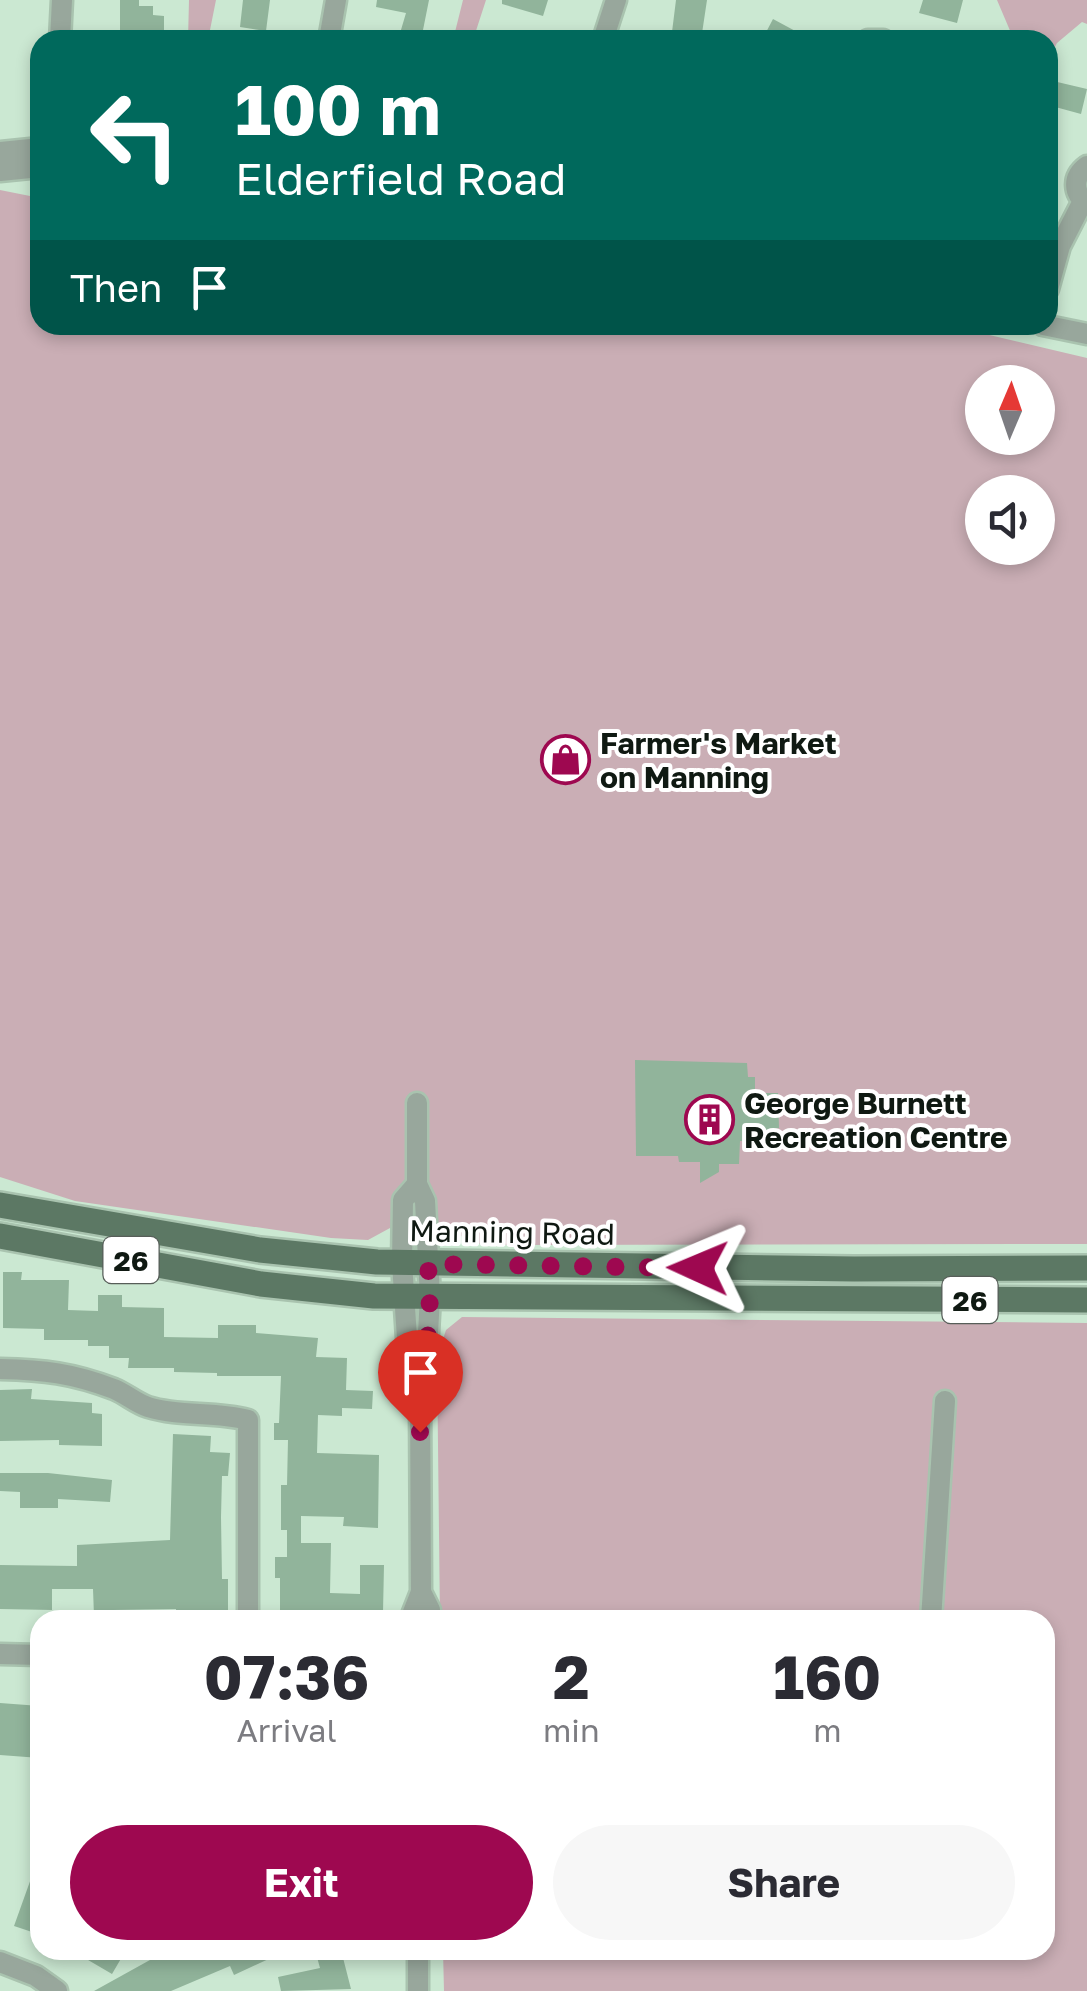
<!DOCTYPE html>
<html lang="en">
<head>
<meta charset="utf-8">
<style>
	:root { --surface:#fff; --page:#f7f7f7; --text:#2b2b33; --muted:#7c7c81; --accent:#9e0850 }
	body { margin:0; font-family:"Golos Text",sans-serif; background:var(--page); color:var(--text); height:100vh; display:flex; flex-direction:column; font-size:38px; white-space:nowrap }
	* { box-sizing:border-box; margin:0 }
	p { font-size:32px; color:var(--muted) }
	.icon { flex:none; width:55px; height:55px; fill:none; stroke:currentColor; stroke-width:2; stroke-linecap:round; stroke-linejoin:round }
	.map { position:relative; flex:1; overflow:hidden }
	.details { position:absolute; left:30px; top:1610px; width:1025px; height:350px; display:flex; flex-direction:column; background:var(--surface); border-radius:30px; box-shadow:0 5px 15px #0003 }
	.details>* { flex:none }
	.top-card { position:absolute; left:30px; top:30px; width:1028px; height:305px; border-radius:30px; box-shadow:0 5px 15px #0003; background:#00695c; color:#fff; overflow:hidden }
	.needle { width:65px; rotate:2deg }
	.tools { position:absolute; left:965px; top:365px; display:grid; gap:20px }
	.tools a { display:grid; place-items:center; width:90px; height:90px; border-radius:50%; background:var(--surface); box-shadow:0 5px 15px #0003; font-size:50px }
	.pin { position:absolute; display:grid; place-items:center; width:85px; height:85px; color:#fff; margin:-102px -42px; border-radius:50% 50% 50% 0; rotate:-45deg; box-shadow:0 0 10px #0007 }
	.pin .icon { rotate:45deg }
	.me { position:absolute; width:110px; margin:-55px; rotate:271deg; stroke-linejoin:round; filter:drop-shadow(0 0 8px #0008) }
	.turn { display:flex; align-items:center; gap:35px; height:210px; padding:0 40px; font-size:45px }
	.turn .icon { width:130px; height:130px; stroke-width:2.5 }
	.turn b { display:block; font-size:70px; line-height:85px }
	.then { display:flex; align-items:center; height:95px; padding:0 40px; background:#0003; gap:20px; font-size:38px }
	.eta { display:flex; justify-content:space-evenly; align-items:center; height:170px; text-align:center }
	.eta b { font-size:60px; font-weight:700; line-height:70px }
	.cta { display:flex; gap:20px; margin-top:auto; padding:20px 40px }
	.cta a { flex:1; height:115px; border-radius:60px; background:var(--accent); color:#fff; font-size:40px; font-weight:700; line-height:115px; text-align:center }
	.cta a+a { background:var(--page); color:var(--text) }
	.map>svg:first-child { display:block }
	.green { fill:#caaeb5; fill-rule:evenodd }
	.building { fill:#91b49b }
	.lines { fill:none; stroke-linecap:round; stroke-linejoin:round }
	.minor-casing { stroke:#a9c3af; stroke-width:25 }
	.major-casing { stroke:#a9c3af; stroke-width:30 }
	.minor { stroke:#98a79c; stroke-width:20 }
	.major { stroke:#5c7864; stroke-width:25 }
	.route { stroke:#9e0850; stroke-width:18; stroke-dasharray:0 32.4 }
	.labels { text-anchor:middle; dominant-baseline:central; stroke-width:8; stroke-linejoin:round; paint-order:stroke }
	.shield { fill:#fff; stroke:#575e59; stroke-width:2.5 }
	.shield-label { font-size:28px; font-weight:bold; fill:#0f1912 }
	.poi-label { font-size:30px; font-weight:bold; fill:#0f1912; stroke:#fff; text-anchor:start }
	.street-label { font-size:30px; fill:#0f1912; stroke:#fff }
</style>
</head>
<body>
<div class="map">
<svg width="1087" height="1991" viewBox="0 0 1087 1991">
	<rect width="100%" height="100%" fill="#cbe8d2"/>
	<path class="green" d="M189 0H216L208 40H188Z
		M463 0H486L473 40H453Z
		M997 0H1087V24L1082 22 1057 43 1048 60V40H1014Z
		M0 190 40 198V325H947L1087 358V1244L483 1245 441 1228H390L368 1240 331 1238 75 1201 0 1177ZM982 382H1038V438H982ZM982 492H1038V548H982Z
		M462 1317 1087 1323V1991H444L443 1950H1045V1620H440L437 1358 446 1330Z"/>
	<path class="building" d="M120 0H139V6H153V15L164 16V32L120 31Z
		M243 0H270L266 31 240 27Z
		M377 0H429L421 40H398L406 13 376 7Z
		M502 0H548L543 16 502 4Z
		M676 0H707L701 40H671Z
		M923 0H963L957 23 919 13Z
		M773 19 812 40H762Z
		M1053 81 1087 89 1081 114 1048 105V89L1051 88Z
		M635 1060 747 1063 748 1077H755V1093H778L779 1128 766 1131V1141H740L739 1164H719V1172L700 1183V1162H679L678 1156H636Z
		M3 1272H22L21 1280H69L68 1310 98 1311V1295H122V1307L164 1308V1337L218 1338V1325H256V1333L318 1338 316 1357 347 1358 346 1390 373 1391 372 1409 342 1408V1416L318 1415 317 1453 379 1455 378 1528 343 1526 344 1517 301 1516V1543H331L330 1593 360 1594V1565H384L383 1612H342V1620H280V1578H275V1557H287V1530H281V1485H287L288 1440H274V1423H279L281 1376H217V1373L174 1372V1368H128L129 1358H109V1346H88V1340H44V1329L3 1328Z
		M32 1389 31 1399 92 1403V1413L102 1414V1446L59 1445V1440L0 1441V1390Z
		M173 1434 211 1436 210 1452 230 1453 228 1476H222L221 1517 222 1579H228V1614L176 1613V1609L113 1610V1616H94L93 1589H52V1610L0 1609V1565L77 1566V1545L170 1540Z
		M0 1473H48L112 1480 110 1502 58 1499V1508H20V1492L0 1491Z
		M0 1703 40 1706V1758L0 1755Z
		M38 1859 40 1925 36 1924 32 1932 14 1926Z
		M71 1950H126L112 1974Z
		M168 1950H288L234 1975 230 1966 171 1991H94Z
		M315 1950H341L351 1989 281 1991 278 1977 320 1968Z"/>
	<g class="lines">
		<defs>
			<path id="minor" d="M60 40 62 0
				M329 40 336 0
				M603 40 616 0
				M868 40H883
				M0 152 40 148
				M1087 166C1072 177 1073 193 1087 204
				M0 171 40 167
				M1048 289 1060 246 1083 201
				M1043 325 1087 334
				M417 1103V1184L425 1201 430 1297 426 1369 420 1392 421 1592 430 1610V1620
				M417 1184 403 1200 402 1263 409 1368 420 1392
				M0 1369C44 1370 72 1373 114 1389 126 1394 136 1403 148 1407 180 1417 215 1411 248 1420V1620
				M410 1620 421 1592
				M931 1620 945 1401
				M0 1654 40 1655
				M0 1962 36 1976 57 1991
				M418 1991V1950"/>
			<path id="major" d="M0 1205 260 1250 377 1262 854 1269 1087 1268
				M0 1236 261 1284 374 1296 1087 1300"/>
		</defs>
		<use href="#minor" class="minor-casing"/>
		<use href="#major" class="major-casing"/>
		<use href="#minor" class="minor"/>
		<use href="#major" class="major"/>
	</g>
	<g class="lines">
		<path class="route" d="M420 1432V1392L426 1369 430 1297 428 1264 698 1268"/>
	</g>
	<defs>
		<symbol id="shop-ring" viewBox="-11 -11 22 22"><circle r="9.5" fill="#fff" stroke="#9e0850" stroke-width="1.5"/><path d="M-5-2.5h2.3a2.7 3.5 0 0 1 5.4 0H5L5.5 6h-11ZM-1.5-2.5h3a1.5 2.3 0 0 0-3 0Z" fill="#9e0850"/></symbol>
		<symbol id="building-ring" viewBox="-11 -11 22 22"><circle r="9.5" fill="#fff" stroke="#9e0850" stroke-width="1.5"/><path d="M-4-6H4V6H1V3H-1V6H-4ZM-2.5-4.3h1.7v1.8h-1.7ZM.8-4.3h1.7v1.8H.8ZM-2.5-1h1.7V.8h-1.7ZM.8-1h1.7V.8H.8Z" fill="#9e0850"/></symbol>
	</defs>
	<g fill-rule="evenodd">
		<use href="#shop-ring" x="538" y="732" width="55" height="55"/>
		<use href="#building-ring" x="682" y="1092" width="55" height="55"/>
	</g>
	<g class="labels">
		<g class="shield">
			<rect x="103.5" y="1237" width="55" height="46" rx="8"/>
			<rect x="942.5" y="1277" width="55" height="46" rx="8"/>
		</g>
		<g class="shield-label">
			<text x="131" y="1260">26</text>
			<text x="970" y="1300">26</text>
		</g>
		<g class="poi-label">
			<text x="600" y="743">Farmer's Market<tspan x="600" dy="34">on Manning</tspan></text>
			<text x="744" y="1103">George Burnett<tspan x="744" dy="34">Recreation Centre</tspan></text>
		</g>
		<g class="street-label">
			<text transform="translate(512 1232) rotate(1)">Manning Road</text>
		</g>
	</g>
</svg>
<div class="tools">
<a><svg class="needle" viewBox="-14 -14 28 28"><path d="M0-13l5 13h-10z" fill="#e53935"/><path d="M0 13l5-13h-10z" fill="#7c7c81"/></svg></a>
<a><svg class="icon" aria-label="sound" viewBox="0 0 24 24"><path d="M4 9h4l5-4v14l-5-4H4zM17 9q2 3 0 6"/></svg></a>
</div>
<div class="pin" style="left:420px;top:1432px;background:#d93025"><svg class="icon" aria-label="arrive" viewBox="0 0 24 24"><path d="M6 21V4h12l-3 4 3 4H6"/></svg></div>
<svg class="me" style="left:698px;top:1268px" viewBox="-20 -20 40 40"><path d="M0-17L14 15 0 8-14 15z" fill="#9e0850" stroke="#fff" stroke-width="4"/></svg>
<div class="top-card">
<div class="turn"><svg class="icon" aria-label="left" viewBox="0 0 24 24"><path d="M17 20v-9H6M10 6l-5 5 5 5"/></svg><div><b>100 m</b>Elderfield Road</div></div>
<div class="then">Then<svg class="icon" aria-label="arrive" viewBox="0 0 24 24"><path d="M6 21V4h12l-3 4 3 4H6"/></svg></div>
</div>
<section class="details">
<div class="eta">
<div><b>07:36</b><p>Arrival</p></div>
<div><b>2</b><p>min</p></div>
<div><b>160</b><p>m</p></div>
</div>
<div class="cta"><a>Exit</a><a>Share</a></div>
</section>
</div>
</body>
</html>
